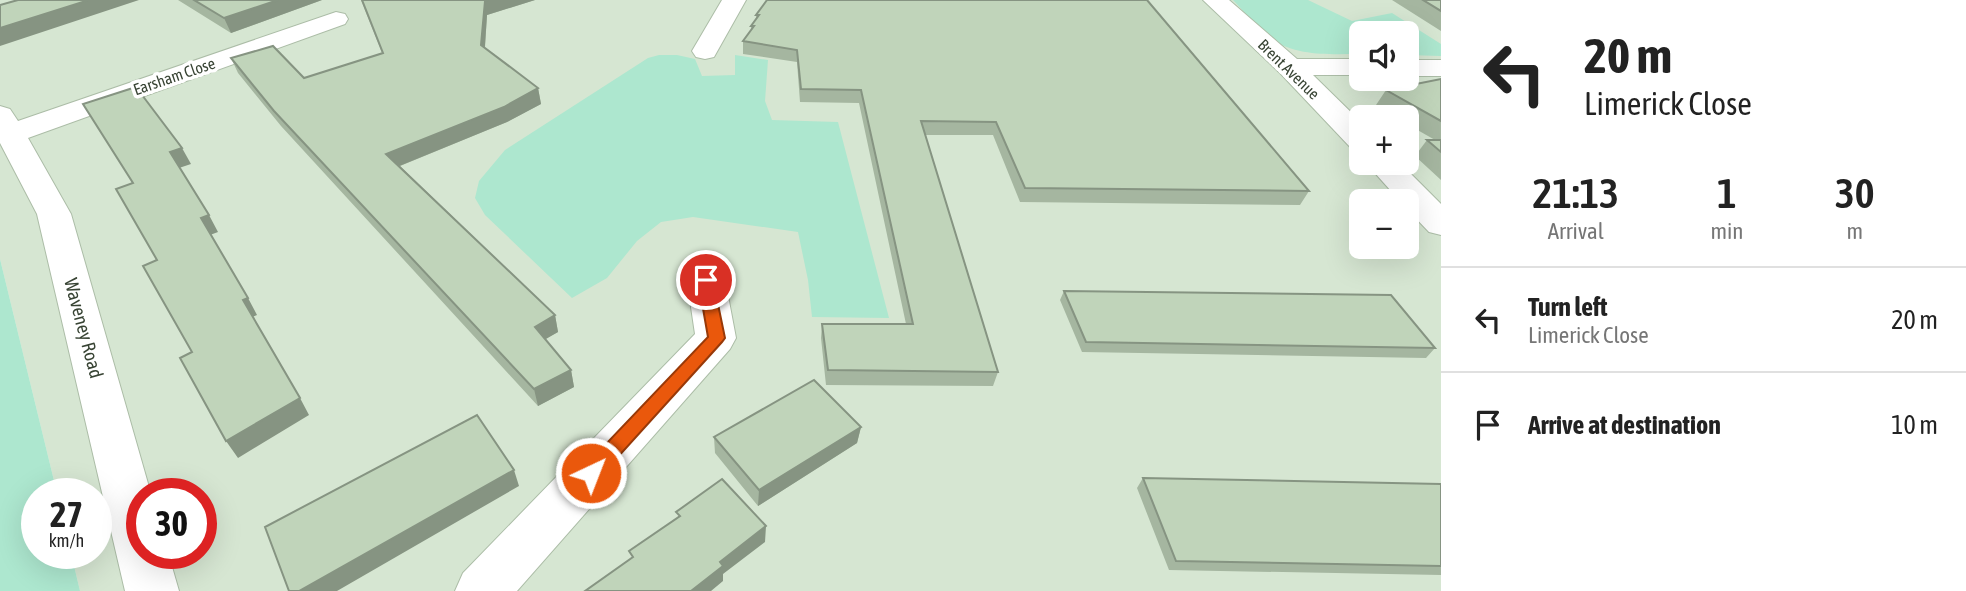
<!DOCTYPE html>
<html lang="en">
<head>
<meta charset="utf-8">
<style>
	:root { --surface:#fff; --page:#f2f2f2; --text:#222; --muted:#767676; --line:#e0e0e0 }
	body { margin:0; font-family:"Asap Condensed",sans-serif; background:var(--page); color:var(--text); height:100vh; display:flex; flex-direction:column; font-size:26px; white-space:nowrap }
	* { box-sizing:border-box; margin:0 }
	p { font-size:23px; color:var(--muted) }
	.icon { flex:none; width:38px; height:38px; fill:none; stroke:currentColor; stroke-width:2; stroke-linecap:round; stroke-linejoin:round }
	.map { position:relative; flex:1; overflow:hidden }
	.panel { display:flex; flex-direction:column; background:var(--surface); width:525px }
	.panel>* { flex:none }
	.guide { background:#fff; color:var(--text); overflow:hidden }
	.tools { position:absolute; left:1349px; top:21px; display:grid; gap:14px }
	.tools a { display:grid; place-items:center; width:70px; height:70px; border-radius:10px; background:var(--surface); box-shadow:0 7px 28px #0002; font-size:35px }
	.speed { position:absolute; left:21px; top:478px; display:flex; gap:14px; font-size:35px; font-weight:700; text-align:center }
	.speed>* { display:grid; place-content:center; width:91px; height:91px; border-radius:50%; background:var(--surface); box-shadow:0 7px 28px #0002; line-height:1 }
	.speed small { font-size:18px; font-weight:400 }
	.speed .limit { border:10px solid #d22; background:#fff; color:#111 }
	.pin { position:absolute; display:grid; place-items:center; width:60px; height:60px; color:#fff; margin:-30px; border:4px solid #fff; border-radius:50%; box-shadow:0 2px 7px #0007 }
	.me { position:absolute; width:77px; margin:-38px; rotate:43deg; stroke-linejoin:round; filter:drop-shadow(0 0 5px #0008) }
	.turn { display:flex; align-items:center; gap:24px; height:147px; padding:0 28px; font-size:32px }
	.turn .icon { width:91px; height:91px; stroke-width:2.5 }
	.turn b { display:block; font-size:49px; line-height:60px }
	.eta { display:flex; justify-content:space-evenly; align-items:center; height:119px; text-align:center }
	.eta b { font-size:42px; font-weight:600; line-height:49px }
	ul { padding:0; list-style:none }
	li { display:flex; align-items:center; gap:21px; height:105px; padding:0 28px; border-top:2px solid var(--line) }
	li div { flex:1 }
	li b { display:block; font-size:26px }
	li em { font-style:normal }
	main { display:flex; flex:1; min-height:0 }
	.map>svg:first-child { display:block }
	.residential { fill:#d6e6d2; fill-rule:evenodd }
	.green { fill:#ade7cf }
	.lines { fill:none; stroke-linecap:round; stroke-linejoin:round }
	.street-casing { stroke:#acbda7; stroke-width:2 }
	.street { fill:#fff; fill-rule:evenodd }
	.wall { fill:#a5b6a0 }
	.shaded-wall { fill:#869482 }
	.building { fill:#c0d4ba; stroke:#869482; stroke-width:2 }
	.route { fill:#ea580c; stroke:#983908; stroke-width:2 }
	.labels { text-anchor:middle; dominant-baseline:central; stroke-width:7; stroke-linejoin:round; paint-order:stroke }
	.far-street-label { font-size:16px; fill:#384434; stroke:#fff }
	.street-label { font-size:19px; fill:#384434; stroke:#fff }
</style>
</head>
<body>
<main>
<div class="map">
<svg width="1441" height="591" viewBox="0 0 1441 591">
	<rect width="100%" height="100%" fill="#e7f2e4"/>
	<path class="residential" d="M0 0H1441V591H80L71 553H96V494L57 493 0 259ZM1362 33H1407V79H1362ZM1362 117H1407V163H1362ZM1362 201H1407V247H1362ZM142 494H201V553H142Z"/>
	<path class="green" d="M1233 0H1308L1352 21 1392 13 1441 44V56L1407 55V33H1362L1361 54C1331 54 1298 57 1271 39 1257 29 1245 12 1233 0Z
		M659 55H677L695 59 702 76 735 75V55L768 60 765 101 772 120 838 122 889 318 812 317 808 280 798 232 693 217 661 222 637 241 607 278 572 298 485 215 475 198 479 181 505 150 648 58Z
		M0 259 57 493 37 494V553H71L80 591H0Z"/>
	<g class="lines">
		<defs>
			<path id="street" d="M722 0H746L714 57 705 59 696 57 692 51Z
				M1203 0H1229L1297 59H1362V75H1313L1362 123V150L1351 148 1280 73Z
				M336 12 345 14 348 19 345 24 28 138 71 214 151 494H142V553H168L179 591H125L37 214 0 143V106L10 109 18 121Z
				M1407 60H1441V76H1407Z
				M1366 163H1400L1441 204V235L1429 232 1407 209V201H1400Z
				M706 267 719 271 725 280 736 338 730 349 517 591H455L463 573 695 334 687 280 693 271Z"/>
		</defs>
		<use href="#street" class="street-casing"/>
		<use href="#street" class="street"/>
	</g>
	<path class="wall" d="M178 0H322L231 33Z
		M361 0H535L487 15 485 48 538 88 541 104 507 122 400 166 555 315 558 332 545 339 571 370 574 387 538 406 281 126 238 73 231 58 304 78 382 53Z
		M1392 0H1441V31Z
		M756 15 1309 191 1300 205 1020 202 993 135H925L998 372 993 386 826 385 821 338 822 324H906L859 103 800 102 797 62 743 54V41L751 30V26L756 19Z
		M1441 79V180L1415 156 1427 140H1435L1407 124V117H1396L1376 105 1386 90Z
		M1064 291 1435 348 1426 358 1082 352 1060 300Z
		M861 427 857 443 758 506 715 453 714 437Z
		M1143 478 1441 484V575L1169 570 1137 488Z"/>
	<path class="shaded-wall" d="M89 0H139L0 46V28Z
		M278 0H322L231 33 224 18Z
		M488 0H535L487 15 484 59 481 45 485 1Z
		M538 88 541 104 507 122 392 169 386 154Z
		M182 148 191 164 179 168 170 152Z
		M209 215 218 232 210 235 201 218Z
		M248 298 257 315 252 317 243 300Z
		M555 315 558 332 539 343 535 327Z
		M571 370 574 387 538 406 534 389Z
		M300 398 309 415 238 458 226 441Z
		M861 427 857 443 758 506 759 490Z
		M514 470 519 486 337 591H299Z
		M766 526 765 542 723 574V581L711 591H691L720 562Z"/>
	<path class="building" d="M18 0H89L0 28V5Z
		M194 0H278L224 18Z
		M362 0H488L485 1 481 45 538 88 504 107 386 154 555 315 535 327 571 370 534 389 274 111 231 58 273 46 304 78 383 53Z
		M767 0H1147L1309 191 1025 188 996 122 921 121 998 372 828 370 822 324H913L861 90 801 89 797 50 743 41 754 26H751L759 15H756Z
		M1423 0H1441V11Z
		M1441 79V121L1386 90Z
		M136 87 182 148 170 152 209 215 201 218 248 298 243 300 300 398 226 441 180 358 192 352 143 266 157 260 116 189 133 183 83 104Z
		M1427 140H1441V152Z
		M1064 291 1391 295 1435 348 1086 342Z
		M814 380 861 427 759 490 714 437Z
		M477 415 514 470 299 591H289L265 527Z
		M1143 478 1441 484V566L1176 561Z
		M722 479 766 526 720 562 723 566 691 591H585L633 557 629 551 680 516 676 512Z"/>
	<path class="route" d="M706 274 713 280 725 338 722 342 598 479 591 482 584 479 581 473 584 467 708 337 698 280Z"/>
	<g class="labels">
		<g class="far-street-label">
			<text transform="translate(1289 69) rotate(44)">Brent Avenue</text>
			<text transform="translate(174 76) rotate(-19)">Earsham Close</text>
		</g>
		<g class="street-label">
			<text transform="translate(84 328) rotate(75)">Waveney Road</text>
		</g>
	</g>
</svg>
<div class="tools">
<a><svg class="icon" aria-label="sound" viewBox="0 0 24 24"><path d="M4 9h4l5-4v14l-5-4H4zM17 9q2 3 0 6"/></svg></a>
<a>+</a>
<a>−</a>
</div>
<div class="speed"><div>27<small>km/h</small></div><div class="limit">30</div></div>
<div class="pin" style="left:706px;top:280px;background:#d93025"><svg class="icon" aria-label="arrive" viewBox="0 0 24 24"><path d="M6 21V4h12l-3 4 3 4H6"/></svg></div>
<svg class="me" style="left:591px;top:473px" viewBox="-20 -20 40 40"><circle r="17" fill="#ea580c" stroke="#fff" stroke-width="3"/><path d="M0-11L8 9 0 5-8 9z" fill="#fff"/></svg>
</div>
<section class="panel">
<div class="guide">
<div class="turn"><svg class="icon" aria-label="left" viewBox="0 0 24 24"><path d="M17 20v-9H6M10 6l-5 5 5 5"/></svg><div><b>20 m</b>Limerick Close</div></div>
</div>
<div class="eta">
<div><b>21:13</b><p>Arrival</p></div>
<div><b>1</b><p>min</p></div>
<div><b>30</b><p>m</p></div>
</div>
<ul>
<li><svg class="icon" aria-label="left" viewBox="0 0 24 24"><path d="M17 20v-9H6M10 6l-5 5 5 5"/></svg><div><b>Turn left</b><p>Limerick Close</p></div><em>20 m</em></li>
<li><svg class="icon" aria-label="arrive" viewBox="0 0 24 24"><path d="M6 21V4h12l-3 4 3 4H6"/></svg><div><b>Arrive at destination</b></div><em>10 m</em></li>
</ul>
</section>
</main>
</body>
</html>
